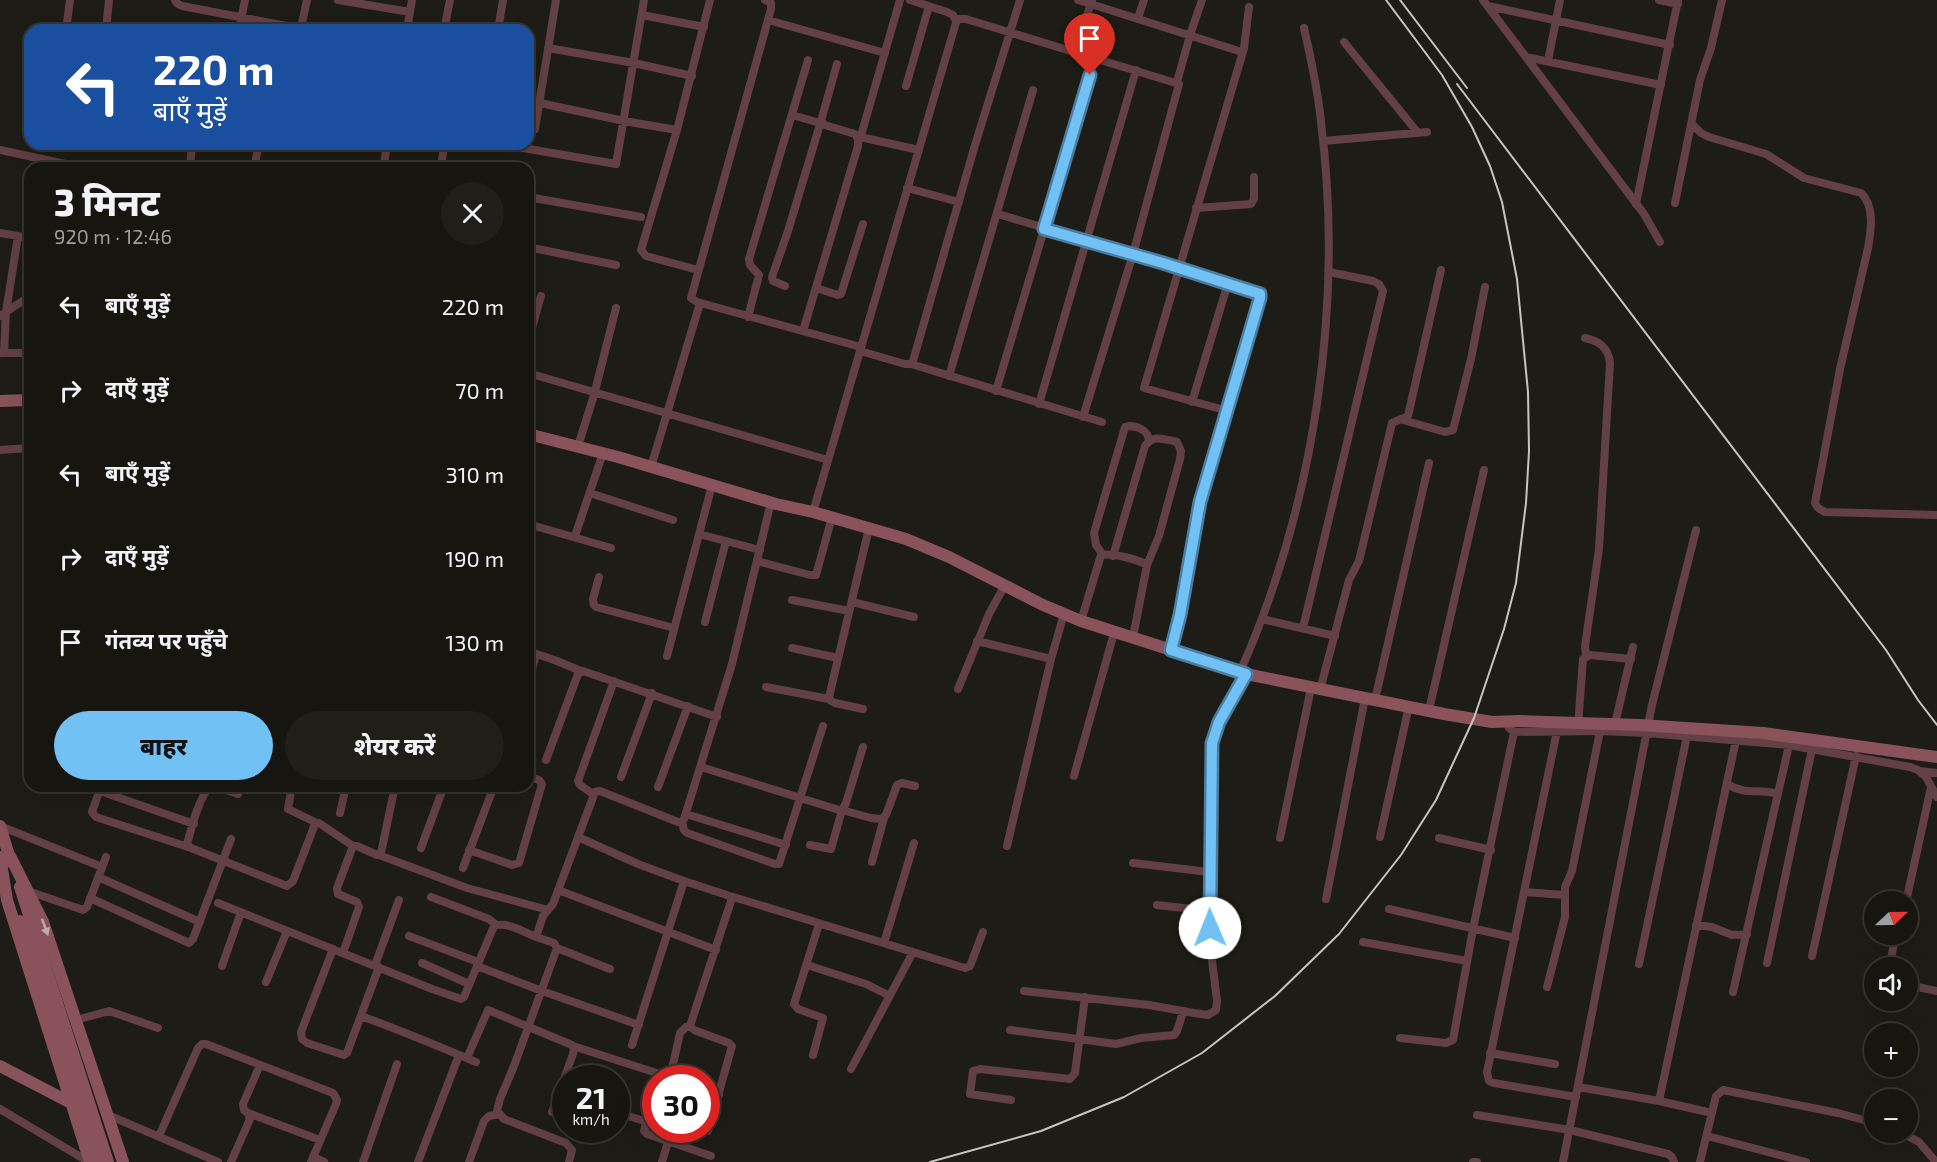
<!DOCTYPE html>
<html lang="hi">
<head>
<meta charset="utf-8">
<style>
	:root { --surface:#161510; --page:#1f1e19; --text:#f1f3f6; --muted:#9e9f9f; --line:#353430; --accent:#72c1f5 }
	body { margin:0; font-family:"Exo 2","Noto Sans Devanagari",sans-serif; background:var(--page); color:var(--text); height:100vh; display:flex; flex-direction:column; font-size:22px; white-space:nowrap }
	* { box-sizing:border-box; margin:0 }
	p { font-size:20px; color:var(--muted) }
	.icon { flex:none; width:33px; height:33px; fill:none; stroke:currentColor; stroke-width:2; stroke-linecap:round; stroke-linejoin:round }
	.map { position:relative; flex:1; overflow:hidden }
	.side { position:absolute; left:24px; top:162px; width:510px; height:630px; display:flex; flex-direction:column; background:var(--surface); border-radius:18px; box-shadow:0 6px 24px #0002,0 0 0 2px var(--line) }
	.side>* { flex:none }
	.banner { position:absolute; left:24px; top:24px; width:510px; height:126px; border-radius:18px; box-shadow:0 6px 24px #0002,0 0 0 2px var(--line); background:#1a4fa0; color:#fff; overflow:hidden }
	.needle { width:39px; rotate:68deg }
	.tools { position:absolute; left:1864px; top:891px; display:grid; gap:12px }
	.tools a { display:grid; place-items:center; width:54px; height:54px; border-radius:50%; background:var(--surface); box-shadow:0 6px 24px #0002,0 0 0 2px var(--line); font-size:30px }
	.speed { position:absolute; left:552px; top:1065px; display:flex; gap:12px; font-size:30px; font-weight:700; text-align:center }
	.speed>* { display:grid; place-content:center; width:78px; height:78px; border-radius:50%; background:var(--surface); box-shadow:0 6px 24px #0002,0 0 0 2px var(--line); line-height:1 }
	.speed small { font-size:15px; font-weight:400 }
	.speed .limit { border:9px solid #d22; background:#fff; color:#111 }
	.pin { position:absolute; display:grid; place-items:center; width:51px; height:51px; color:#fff; margin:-62px -26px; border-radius:50% 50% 50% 0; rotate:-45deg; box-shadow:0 0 6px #0007 }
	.pin .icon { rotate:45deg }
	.me { position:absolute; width:66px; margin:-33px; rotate:359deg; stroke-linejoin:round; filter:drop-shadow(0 0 4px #0008) }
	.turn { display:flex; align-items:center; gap:21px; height:126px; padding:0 30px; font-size:27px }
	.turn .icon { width:78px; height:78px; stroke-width:2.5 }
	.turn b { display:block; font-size:42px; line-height:51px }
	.round { display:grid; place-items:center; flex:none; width:63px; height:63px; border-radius:32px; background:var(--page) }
	.head { display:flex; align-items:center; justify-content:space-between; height:102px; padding:0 30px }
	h1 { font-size:36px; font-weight:800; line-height:45px }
	.primary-button { display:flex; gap:12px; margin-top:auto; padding:12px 30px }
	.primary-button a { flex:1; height:69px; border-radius:36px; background:var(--accent); color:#111; font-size:24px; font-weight:800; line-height:69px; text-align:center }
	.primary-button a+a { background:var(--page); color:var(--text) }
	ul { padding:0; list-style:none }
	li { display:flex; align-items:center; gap:18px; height:84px; padding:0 30px }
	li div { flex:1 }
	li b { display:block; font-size:22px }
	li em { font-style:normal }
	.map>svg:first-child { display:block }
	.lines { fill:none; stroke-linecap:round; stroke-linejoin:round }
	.street { stroke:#624044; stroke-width:8 }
	.secondary { stroke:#8a535b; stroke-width:12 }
	.rail { stroke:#c6c6c0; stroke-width:2 }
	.secondary-bridge { stroke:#8a535b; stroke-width:12 }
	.oneway { fill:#bfa9aa }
	.route-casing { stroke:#4a7d9f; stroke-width:15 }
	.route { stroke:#72c1f5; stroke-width:10 }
</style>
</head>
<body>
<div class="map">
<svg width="1937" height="1162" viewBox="0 0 1937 1162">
	<rect width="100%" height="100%" fill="#1e1c16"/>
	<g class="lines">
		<path class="street" d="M175 0 178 4 182 6 308 30
			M338 0 410 12
			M765 0 771 3V9L691 298 697 302 861 347
			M910 0 947 12 953 15 956 21
			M1078 0 1242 52
			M1483 0 1644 214 1660 242
			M1659 0 1678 4
			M1488 6 1670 45
			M642 15 704 27
			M1138 18 1144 0
			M768 20 885 53
			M301 28 307 0
			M66 30 70 0
			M106 30 109 0
			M239 30 245 0
			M407 30 412 0
			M444 30 450 0
			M498 30 503 0
			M1344 42 1418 133
			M548 48 634 63 692 76
			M1074 51 1092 1
			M1526 57 1661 85
			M1548 61 1560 0
			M1177 82 1190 35 1202 0
			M906 86 929 6
			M540 103 624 121 677 130
			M792 115 820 123
			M1692 124 1701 133 1709 137 1766 154 1804 178 1861 193C1875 206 1871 231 1868 248L1840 369 1815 503 1818 508 1825 512 1937 515
			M535 129 556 0
			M860 137 919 150
			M858 139 862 132 900 0
			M1323 141 1427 132
			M387 144 384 164 388 168
			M500 144 616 164 644 0
			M0 150 84 168
			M190 168 192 144
			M254 168 259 144
			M441 168 444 144
			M506 168 507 164
			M907 188 959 202
			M528 197 641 217
			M528 198V210
			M1675 203 1700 80 1711 48 1722 0
			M1636 204 1678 0
			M1196 208 1251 204 1254 199V177
			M998 214 1179 268 1260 294 1261 298 1200 502 1180 615 1171 650
			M0 233 30 238
			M528 247 616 265
			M698 270 646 256 641 250 677 130 710 0
			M785 286 773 281 772 277 788 231 821 121
			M816 288 838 295 841 294 863 224
			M0 316 30 296
			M748 317 759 275 750 265 749 259 808 60
			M803 331 858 146V139L855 134 825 125 821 121 837 64
			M1585 338C1599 341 1608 347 1610 363L1599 549 1585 646 1586 656
			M528 342 541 296
			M860 351 905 364H911L913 361 975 145 1020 0
			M0 353H25L30 349
			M4 353 6 312 18 236
			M911 364 1102 422
			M528 373 828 460
			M949 376 1033 90
			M996 391 1095 58
			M1192 402 1228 283
			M1039 404 1136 70
			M1228 411 1144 388 1244 48 1249 7
			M1403 420 1445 432 1453 430 1471 359 1485 287
			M578 446 594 395 616 308
			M0 450 30 448
			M651 467 700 303
			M590 493 673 520
			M813 512 957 19H966L1179 84 1133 254 1083 417
			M528 524 611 548
			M699 534 760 550
			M575 536 603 453
			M1103 555 1096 545 1094 533 1125 427C1135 424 1149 430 1149 441
			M1113 556 1145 446C1153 434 1164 439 1177 442L1181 451 1180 459 1159 536 1147 565 1133 637
			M757 561 810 575H816L832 517
			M599 577 593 599 594 605 596 607 674 628
			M792 600 849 611
			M852 602 914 617
			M1262 619 1335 636
			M1081 621 1101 555C1113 553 1137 559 1147 565
			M705 622 726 541
			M1303 628 1383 291 1379 284 1373 281 1329 272
			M977 641 1051 659
			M792 648 838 658
			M528 651 557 661 581 671
			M667 656 712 485
			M1240 672C1315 504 1344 304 1321 122 1318 90 1311 59 1304 28
			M528 685 536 654
			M766 687 829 699
			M958 689 989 614 1005 585
			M1320 690 1349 580 1359 561 1392 423 1408 416 1441 270
			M1375 700 1429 463
			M863 709 835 703 831 701 829 697 869 528
			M1429 710 1484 470
			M1507 722 1509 728 1514 732 1600 731 1647 733 1789 745 1910 767 1918 770 1926 777 1937 797
			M1578 726 1583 659 1590 655 1631 659
			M1614 728 1633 647
			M1557 731 1487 1072 1489 1081 1494 1083 1576 1097
			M546 760 578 674 583 671 717 717
			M701 767 839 810H842L846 803 863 747
			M1920 771 1937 773
			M1074 776 1114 633
			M621 777 652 693
			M1727 784C1747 796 1758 788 1778 794
			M101 786 92 812 96 817 188 847
			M210 786C198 800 192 826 187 844L191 848 287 886 293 881 315 824 319 823 353 846
			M214 786 238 794 242 786
			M292 786 288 809 317 823
			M658 787 688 706
			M100 791 194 824
			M593 794 580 785 578 781 614 681
			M340 813 346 786
			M686 814 786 845
			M682 822 684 830 687 833 775 864H779L823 726
			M0 826 102 867
			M578 837 638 864 684 881 632 1045
			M1380 837 1409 706
			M1280 838 1311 688
			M1439 838 1491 850
			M810 845 831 849 842 810 871 818 881 819 886 815 897 785 902 783 915 786
			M1007 846 1051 659 1064 614
			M421 848 444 786
			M469 850 512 865 519 863 542 784 539 780 528 776
			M379 855 467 888 548 910
			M872 862 884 818
			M1133 863 1209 872
			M463 868 494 786
			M98 877 200 922
			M684 881 727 895 732 898 690 1026 694 1030 729 1043 732 1046 708 1131
			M558 890 716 950
			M28 891 83 910 87 907 106 857
			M1524 892 1564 895
			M730 896 965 968 970 966 983 932
			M431 897 489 919 496 925
			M90 898 189 943 193 939 231 839
			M1326 899 1365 698
			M1906 902 1931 787
			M218 903 432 989 461 999 464 997 494 926C506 921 524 932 536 937
			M1157 905 1209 911
			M1389 909 1515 938
			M1696 925 1712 927 1732 935 1747 934
			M409 936 478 962
			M1363 942 1467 961
			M884 943 914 843
			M557 948 610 969
			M333 949 301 1032 302 1039 307 1043 344 1055 347 1053 379 967
			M343 953 359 907 357 902 338 894 337 888 353 846H357L377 855 381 853 395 786
			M1812 956 1856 756
			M422 963 469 984
			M1767 963 1812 749
			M1639 964 1687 736
			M375 965 399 900
			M807 965 866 984 890 996
			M222 966 241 912
			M477 966 542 991 639 1025
			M1889 968 1896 934
			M266 982 287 931
			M1908 985 1937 991
			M1547 987 1565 917V887L1572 871 1600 731
			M1024 991 1149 1005 1194 1013 1208 1015 1216 1010 1217 1001 1211 952 1209 911 1212 743 1219 722 1246 674
			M1733 992 1789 745
			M361 1016C400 1030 438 1046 476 1062
			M76 1020 109 1011 158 1028
			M1010 1030 1116 1044 1141 1038 1174 1035 1177 1031 1183 1012
			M1400 1038 1446 1043 1453 1040 1473 929 1514 732
			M573 1046 672 1078
			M1490 1053 1555 1064
			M813 1055 823 1018 798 1009 794 1004 819 924
			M467 1058 488 1010 572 1045 574 1049 573 1054 552 1112
			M851 1069 913 952
			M670 1078 680 1033 686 1027 690 1026
			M1578 1087 1659 1101 1712 1113
			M706 1090 719 1095
			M1011 1100 970 1094 973 1071 980 1069 1070 1079 1075 1073 1085 997
			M1659 1101 1736 740
			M0 1109 89 1162
			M616 1112 644 1121 646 1123 644 1131 647 1134 711 1156
			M248 1113 320 1140
			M108 1115 218 1162
			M1477 1115 1570 1130 1668 1154 1672 1157 1674 1162
			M1900 1132 1919 1142 1936 1162
			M159 1136 198 1048 202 1044H206L333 1093 337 1100 336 1104 311 1162
			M1707 1136 1806 1162
			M313 1157 324 1162
			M231 1162 250 1119 248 1113 244 1110 243 1104 260 1065
			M363 1162 397 1064
			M418 1162 459 1055
			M469 1162 484 1121 489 1116 499 1114
			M569 1162 572 1150 566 1143 504 1119 497 1111 500 1099 514 1066 557 948 554 943 536 937 543 916 553 904 595 792 600 791 678 822H682L684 819 732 664 771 502
			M662 1162 668 1142
			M1473 1162H1477
			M1563 1162 1652 705 1696 530
			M1700 1162 1716 1096 1723 1090 1838 1113 1875 1123"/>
		<path class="secondary" d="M0 401 30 400
			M528 434 618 457 776 504 813 512 906 539 949 557 1043 605 1081 621 1246 674 1444 714 1492 722 1520 721
			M0 826 11 862
			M10 856 43 922 123 1162
			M0 857 7 900 90 1162
			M20 887 30 918
			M0 1066 71 1103H74"/>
		<path class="rail" d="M1400 0 1467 88
			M1457 84 1886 650 1918 700 1937 725
			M930 1162 1041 1131 1124 1097 1202 1053 1275 996 1339 934 1401 855 1436 800 1474 718 1504 629 1516 583 1526 503 1529 451 1528 392 1517 279 1502 202 1490 166 1472 127 1442 75 1386 0"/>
		<path class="secondary-bridge" d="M1520 721 1640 725 1763 733 1937 757
			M30 918 108 1162
			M20 921 97 1162"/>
	</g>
	<defs><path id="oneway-solid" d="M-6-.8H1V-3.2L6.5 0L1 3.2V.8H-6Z" transform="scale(1.5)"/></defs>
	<use class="oneway" href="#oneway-solid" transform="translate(45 927) rotate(70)"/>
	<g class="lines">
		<defs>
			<path id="route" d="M1090 75 1044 229 1163 263 1260 294V298L1200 502 1180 615 1171 650 1246 674 1219 722 1212 743 1210 928"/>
		</defs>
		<use href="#route" class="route-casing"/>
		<use href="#route" class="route"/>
	</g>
</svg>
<div class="tools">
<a><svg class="needle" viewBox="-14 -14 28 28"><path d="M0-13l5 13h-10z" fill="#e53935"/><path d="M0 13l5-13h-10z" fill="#9e9f9f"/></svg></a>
<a><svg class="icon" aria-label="sound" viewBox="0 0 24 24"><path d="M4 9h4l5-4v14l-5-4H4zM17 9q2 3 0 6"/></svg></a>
<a>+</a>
<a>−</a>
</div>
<div class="speed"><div>21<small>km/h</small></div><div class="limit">30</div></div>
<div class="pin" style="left:1090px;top:75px;background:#d93025"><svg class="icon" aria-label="arrive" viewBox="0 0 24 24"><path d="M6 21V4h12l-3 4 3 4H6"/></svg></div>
<svg class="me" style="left:1210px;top:928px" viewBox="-20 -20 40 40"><circle r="19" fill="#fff"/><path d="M0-13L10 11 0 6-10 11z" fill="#72c1f5"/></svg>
<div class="banner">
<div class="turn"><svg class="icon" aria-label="left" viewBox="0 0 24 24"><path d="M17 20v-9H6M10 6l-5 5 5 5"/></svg><div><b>220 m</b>बाएँ मुड़ें</div></div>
</div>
<section class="side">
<div class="head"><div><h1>3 मिनट</h1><p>920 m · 12:46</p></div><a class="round"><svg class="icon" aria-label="close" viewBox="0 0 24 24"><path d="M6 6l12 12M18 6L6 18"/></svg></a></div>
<ul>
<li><svg class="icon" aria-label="left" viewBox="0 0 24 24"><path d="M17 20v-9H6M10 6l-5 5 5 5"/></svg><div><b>बाएँ मुड़ें</b></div><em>220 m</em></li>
<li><svg class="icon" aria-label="right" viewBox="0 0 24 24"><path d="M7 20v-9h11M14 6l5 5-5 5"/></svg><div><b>दाएँ मुड़ें</b></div><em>70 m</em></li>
<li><svg class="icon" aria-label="left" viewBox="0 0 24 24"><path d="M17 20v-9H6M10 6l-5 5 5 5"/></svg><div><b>बाएँ मुड़ें</b></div><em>310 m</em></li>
<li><svg class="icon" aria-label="right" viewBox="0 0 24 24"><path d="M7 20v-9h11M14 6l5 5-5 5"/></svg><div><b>दाएँ मुड़ें</b></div><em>190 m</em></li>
<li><svg class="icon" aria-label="arrive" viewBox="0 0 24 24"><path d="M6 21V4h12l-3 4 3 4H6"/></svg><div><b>गंतव्य पर पहुँचे</b></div><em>130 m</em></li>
</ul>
<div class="primary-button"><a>बाहर</a><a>शेयर करें</a></div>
</section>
</div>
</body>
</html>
